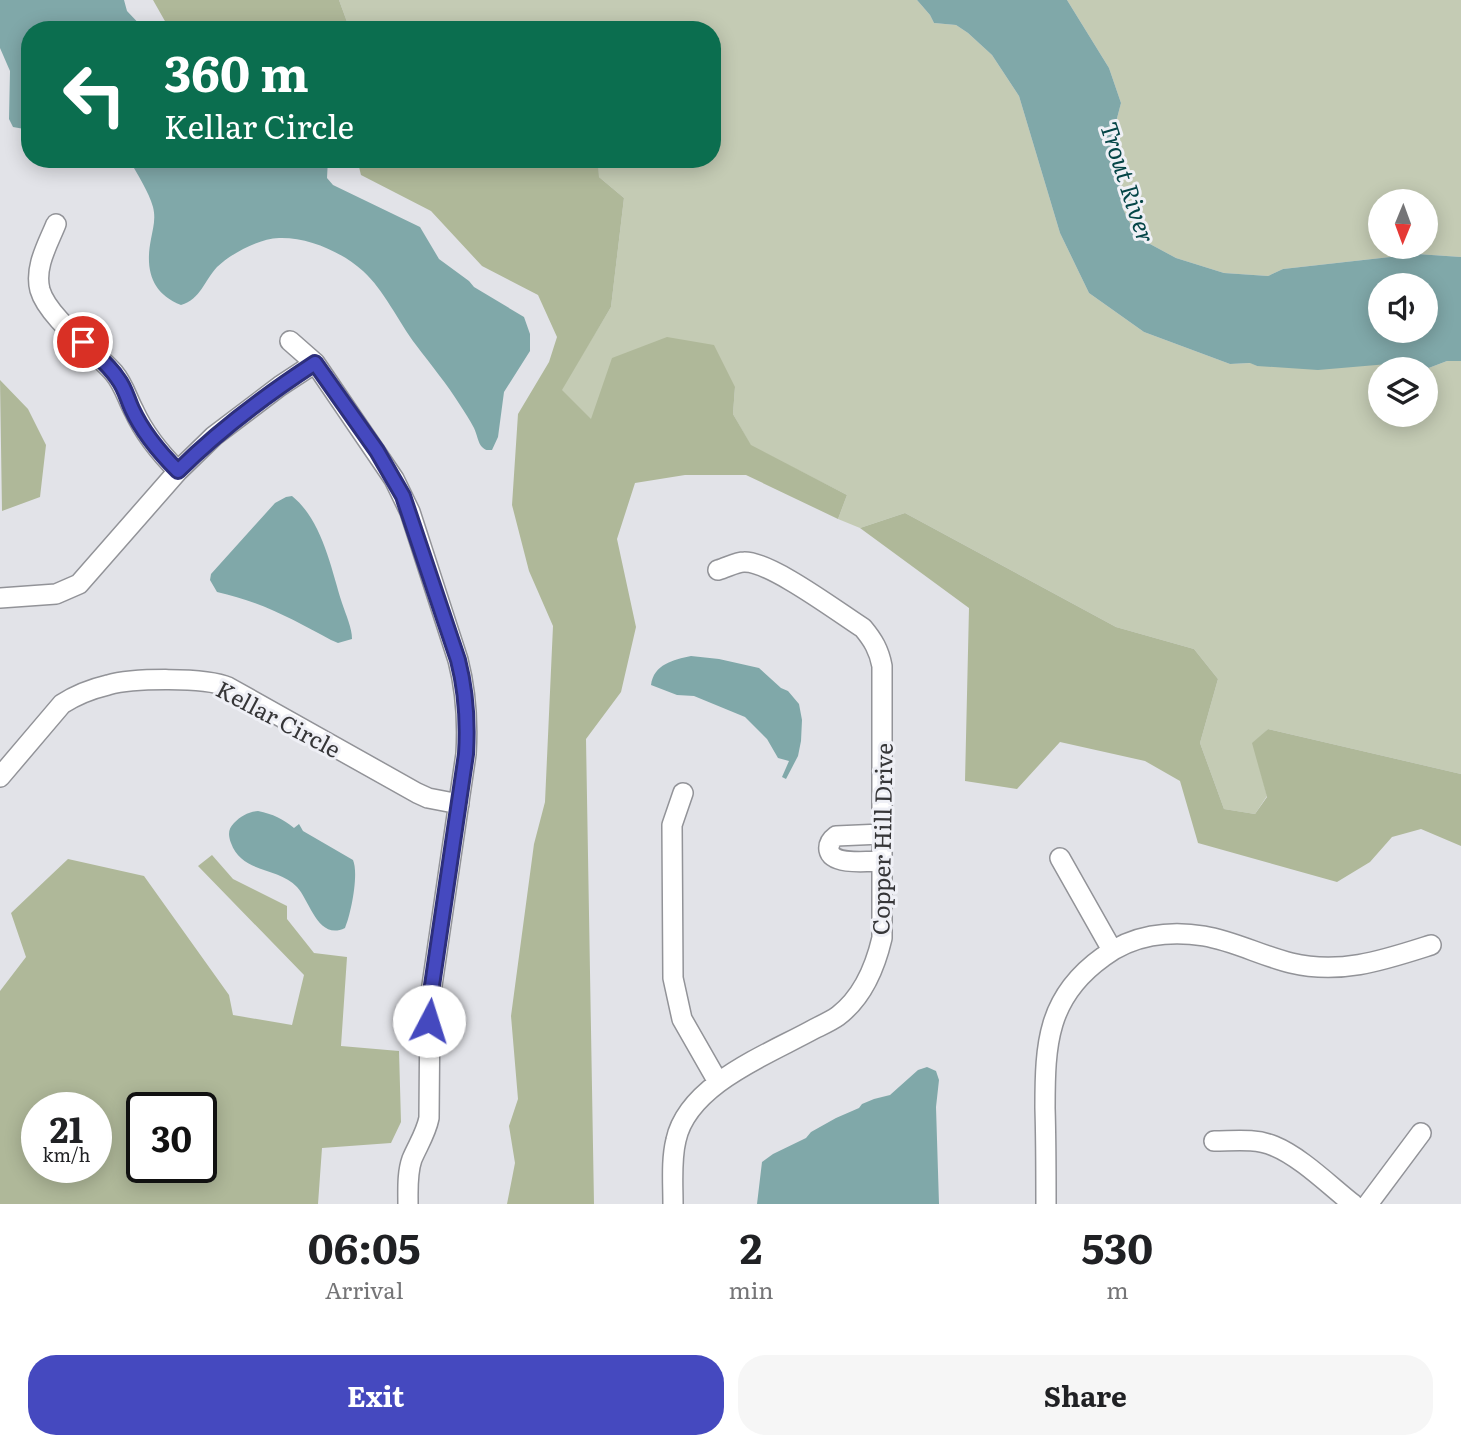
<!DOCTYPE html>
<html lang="en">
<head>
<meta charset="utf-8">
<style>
	:root { --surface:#fff; --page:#f6f6f6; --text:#202124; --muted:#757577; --accent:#4549bf }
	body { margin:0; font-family:Literata,serif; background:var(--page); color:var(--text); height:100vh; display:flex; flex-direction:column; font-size:26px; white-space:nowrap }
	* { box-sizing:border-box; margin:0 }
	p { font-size:23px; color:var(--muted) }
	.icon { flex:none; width:38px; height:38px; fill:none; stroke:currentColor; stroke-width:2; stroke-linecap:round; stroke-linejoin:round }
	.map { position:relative; height:1204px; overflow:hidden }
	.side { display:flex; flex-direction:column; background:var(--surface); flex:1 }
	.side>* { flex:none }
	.top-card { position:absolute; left:21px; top:21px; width:700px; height:147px; border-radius:28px; box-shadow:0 4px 18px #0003; background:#0b6e4f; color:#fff; overflow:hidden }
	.needle { width:46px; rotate:181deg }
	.tools { position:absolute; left:1368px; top:189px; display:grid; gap:14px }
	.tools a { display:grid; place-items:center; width:70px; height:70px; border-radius:50%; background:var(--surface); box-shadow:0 4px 18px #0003; font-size:35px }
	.speed { position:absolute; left:21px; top:1092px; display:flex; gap:14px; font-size:35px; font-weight:700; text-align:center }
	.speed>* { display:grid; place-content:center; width:91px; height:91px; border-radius:50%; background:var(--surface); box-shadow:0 4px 18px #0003; line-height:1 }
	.speed small { font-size:18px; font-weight:400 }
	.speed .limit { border:4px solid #111; border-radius:10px; background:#fff; color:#111 }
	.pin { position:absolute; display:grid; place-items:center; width:60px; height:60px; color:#fff; margin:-30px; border:4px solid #fff; border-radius:50%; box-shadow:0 2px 7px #0007 }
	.me { position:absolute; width:77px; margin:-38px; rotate:5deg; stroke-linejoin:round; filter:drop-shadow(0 0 5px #0008) }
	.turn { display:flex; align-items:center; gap:24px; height:147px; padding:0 28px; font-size:32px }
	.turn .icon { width:91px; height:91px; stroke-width:2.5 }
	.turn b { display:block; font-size:49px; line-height:60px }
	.eta { display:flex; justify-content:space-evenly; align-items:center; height:119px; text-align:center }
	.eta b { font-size:42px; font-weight:700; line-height:49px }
	.cta { display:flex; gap:14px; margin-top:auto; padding:14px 28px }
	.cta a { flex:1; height:80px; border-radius:28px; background:var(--accent); color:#fff; font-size:28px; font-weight:700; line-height:80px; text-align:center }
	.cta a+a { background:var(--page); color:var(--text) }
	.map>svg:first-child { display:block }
	.green { fill:#c4cbb4; fill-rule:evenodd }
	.forest { fill:#afb899; fill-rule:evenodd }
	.water { fill:#80a8a9; fill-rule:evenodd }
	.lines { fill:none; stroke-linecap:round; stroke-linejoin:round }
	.minor-casing { stroke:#929398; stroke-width:22 }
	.minor { stroke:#fff; stroke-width:19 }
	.route-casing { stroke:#2d2f7c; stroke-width:18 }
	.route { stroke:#4549bf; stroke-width:12 }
	.labels { text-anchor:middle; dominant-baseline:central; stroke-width:6; stroke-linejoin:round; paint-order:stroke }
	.street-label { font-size:23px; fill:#363638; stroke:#eff0f6 }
	.water-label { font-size:24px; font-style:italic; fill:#044547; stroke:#eff0f6 }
</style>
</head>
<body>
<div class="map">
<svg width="1461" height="1204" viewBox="0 0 1461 1204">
	<rect width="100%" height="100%" fill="#e2e3e8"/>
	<path class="green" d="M339 0H917L930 15 934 23 956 25 968 33 992 55 1019 96 1060 233 1089 293 1144 332 1230 364 1251 363 1257 366 1388 363 1424 369H1381V415H1426V369L1447 361H1461V774L1268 729 1253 743 1267 796 1255 814 1224 809 1200 743 1218 679 1194 649 1116 627 905 513 860 528 838 519 847 495 751 446 733 414 735 387 591 420 561 390 611 307 624 198 599 177 598 159H712V30H350Z
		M1067 0H1461V257L1417 254 1283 269 1268 276 1224 273 1176 258 1137 237 1122 207 1116 122 1121 103 1109 68ZM1381 201H1426V247H1381Z"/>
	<path class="forest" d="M153 0H339L350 30H170Z
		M357 159H598L599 177 624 198 611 307 562 390 591 419 612 358 667 337 714 345 735 387 733 414 751 445 847 495 838 519 746 475H685L635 483 617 539 636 627 621 692 586 739 594 1204H507L515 1163 509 1126 518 1099 511 1016 534 844 545 802 553 626 529 571 512 505 518 414 549 362 557 337 538 295 482 266 431 211 361 175Z
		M0 380 28 409 46 445 40 497 2 511Z
		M905 513 1116 627 1194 649 1218 679 1200 743 1224 809 1255 814 1267 797 1252 743 1268 729 1461 774V846L1421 829 1392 837 1370 862 1337 882 1198 843 1180 781 1145 761 1060 742 1017 789 965 781 969 608 860 528Z
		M212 855 233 879 287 906V919L314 953 347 957 341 1046 399 1051 401 1122 391 1143 322 1148 318 1204H0V991L26 957 11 913 68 859 144 876 229 995 233 1015 292 1025 304 975 198 866ZM37 1108H96V1167H37ZM142 1108H201V1167H142Z"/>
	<path class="water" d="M0 0H124L127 11 145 30H30V130L13 127 9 119 10 71 0 48Z
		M917 0H1067L1109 68 1121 103 1116 122 1122 207 1137 237 1176 258 1224 273 1268 276 1283 269 1417 254 1461 257V361H1447L1426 369 1388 364 1318 370 1257 366 1250 363 1230 364 1144 332 1089 293 1060 233 1019 96 992 55 968 33 956 25 934 23 930 15ZM1426 285V331H1381V285Z
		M129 159H328L327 178 333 185 420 227 439 259 469 281 474 287 524 317 530 334V351L504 392 498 437 492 450C487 450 486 451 482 447 478 443 477 434 474 428 470 420 465 413 460 405 447 384 431 365 416 345 398 321 384 290 363 271 342 252 308 237 279 238 258 239 232 253 217 267 204 281 201 299 181 305 151 293 145 269 151 239 153 228 156 219 153 207 149 192 137 174 129 159Z
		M292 496C322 520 331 568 342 603 346 615 352 628 352 639L338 643 331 640C294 620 259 601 217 592L210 580 211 574 275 503 286 497Z
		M691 656 719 659 759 668 781 688 788 691 799 704 802 720 801 741 798 756 786 779 782 777 789 761 778 758 767 739 745 717 694 696 677 695 651 685C654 664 673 660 691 656Z
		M258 811C273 814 283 819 294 828L299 824 303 831 353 860C359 874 351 914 345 928 318 941 310 901 297 887 279 867 242 874 231 843 228 835 228 829 234 823 241 816 248 812 258 811Z
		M927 1067 936 1071 939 1080 936 1107 939 1204H757L762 1162 773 1154 806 1138 811 1132 836 1118 859 1108 862 1104 874 1099 890 1095 918 1070Z"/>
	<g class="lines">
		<defs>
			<path id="minor" d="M56 224C48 244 34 267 40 290 48 318 95 351 114 373 124 385 127 398 134 411 145 435 160 453 178 471
				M290 341 315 363 394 479 410 512 458 660C466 691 468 721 466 754L430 999 429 1118C426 1133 418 1145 412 1159 407 1173 408 1189 408 1204
				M0 598 56 594 79 584 178 471 214 436 280 386 315 363
				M0 777 62 704C76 695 91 689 108 685 132 678 206 677 228 687L417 793 428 798 459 804
				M683 793 672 825 673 978 682 1019 718 1082
				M882 834 836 836C832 839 828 843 829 850 832 866 870 861 882 861
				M1060 858 1112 950
				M1214 1141C1234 1141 1255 1138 1274 1146 1301 1157 1330 1186 1353 1204
				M673 1204C673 1183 671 1160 676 1140 688 1084 769 1054 814 1029 822 1025 831 1021 838 1016 863 997 875 968 882 938V666C879 650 873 640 863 628 838 612 770 561 744 562 736 562 726 568 718 570
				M1046 1204C1046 1172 1046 1140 1045 1108 1045 1044 1047 997 1103 957 1132 935 1169 930 1204 936 1234 941 1262 956 1291 963 1341 975 1384 960 1431 945
				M1368 1204 1421 1133"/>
		</defs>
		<use href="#minor" class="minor-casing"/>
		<use href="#minor" class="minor"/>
	</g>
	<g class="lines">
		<defs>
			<path id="route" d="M83 342C95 354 109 365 118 379 125 388 127 398 132 409 143 433 159 452 178 471 220 429 266 395 315 363L377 451 403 496 458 660C466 691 468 721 466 754L430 999 429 1021"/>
		</defs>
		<use href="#route" class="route-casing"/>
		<use href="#route" class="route"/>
	</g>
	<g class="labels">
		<g class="street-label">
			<text transform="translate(279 718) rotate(28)">Kellar Circle</text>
			<text transform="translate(881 839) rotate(-89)">Copper Hill Drive</text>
		</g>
		<g class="water-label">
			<text transform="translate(1129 182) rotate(72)">Trout River</text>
		</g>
	</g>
</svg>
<div class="tools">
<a><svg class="needle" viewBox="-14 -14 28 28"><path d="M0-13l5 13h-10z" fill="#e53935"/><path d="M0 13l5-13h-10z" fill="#757577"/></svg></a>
<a><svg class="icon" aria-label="sound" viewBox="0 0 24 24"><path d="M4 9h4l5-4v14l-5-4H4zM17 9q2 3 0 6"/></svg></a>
<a><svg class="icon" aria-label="layers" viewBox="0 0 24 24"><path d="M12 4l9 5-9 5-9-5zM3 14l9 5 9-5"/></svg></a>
</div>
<div class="speed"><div>21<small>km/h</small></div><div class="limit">30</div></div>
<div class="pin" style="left:83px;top:342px;background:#d93025"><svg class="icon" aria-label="arrive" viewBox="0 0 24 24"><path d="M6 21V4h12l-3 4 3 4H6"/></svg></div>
<svg class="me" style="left:429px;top:1021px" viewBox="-20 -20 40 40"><circle r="19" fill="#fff"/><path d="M0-13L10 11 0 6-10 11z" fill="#4549bf"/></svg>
<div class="top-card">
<div class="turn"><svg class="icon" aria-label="left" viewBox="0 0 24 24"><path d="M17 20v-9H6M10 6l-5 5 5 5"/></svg><div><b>360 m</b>Kellar Circle</div></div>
</div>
</div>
<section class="side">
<div class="eta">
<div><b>06:05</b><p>Arrival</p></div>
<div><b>2</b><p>min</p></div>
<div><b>530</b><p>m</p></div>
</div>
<div class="cta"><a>Exit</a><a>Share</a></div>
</section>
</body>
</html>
